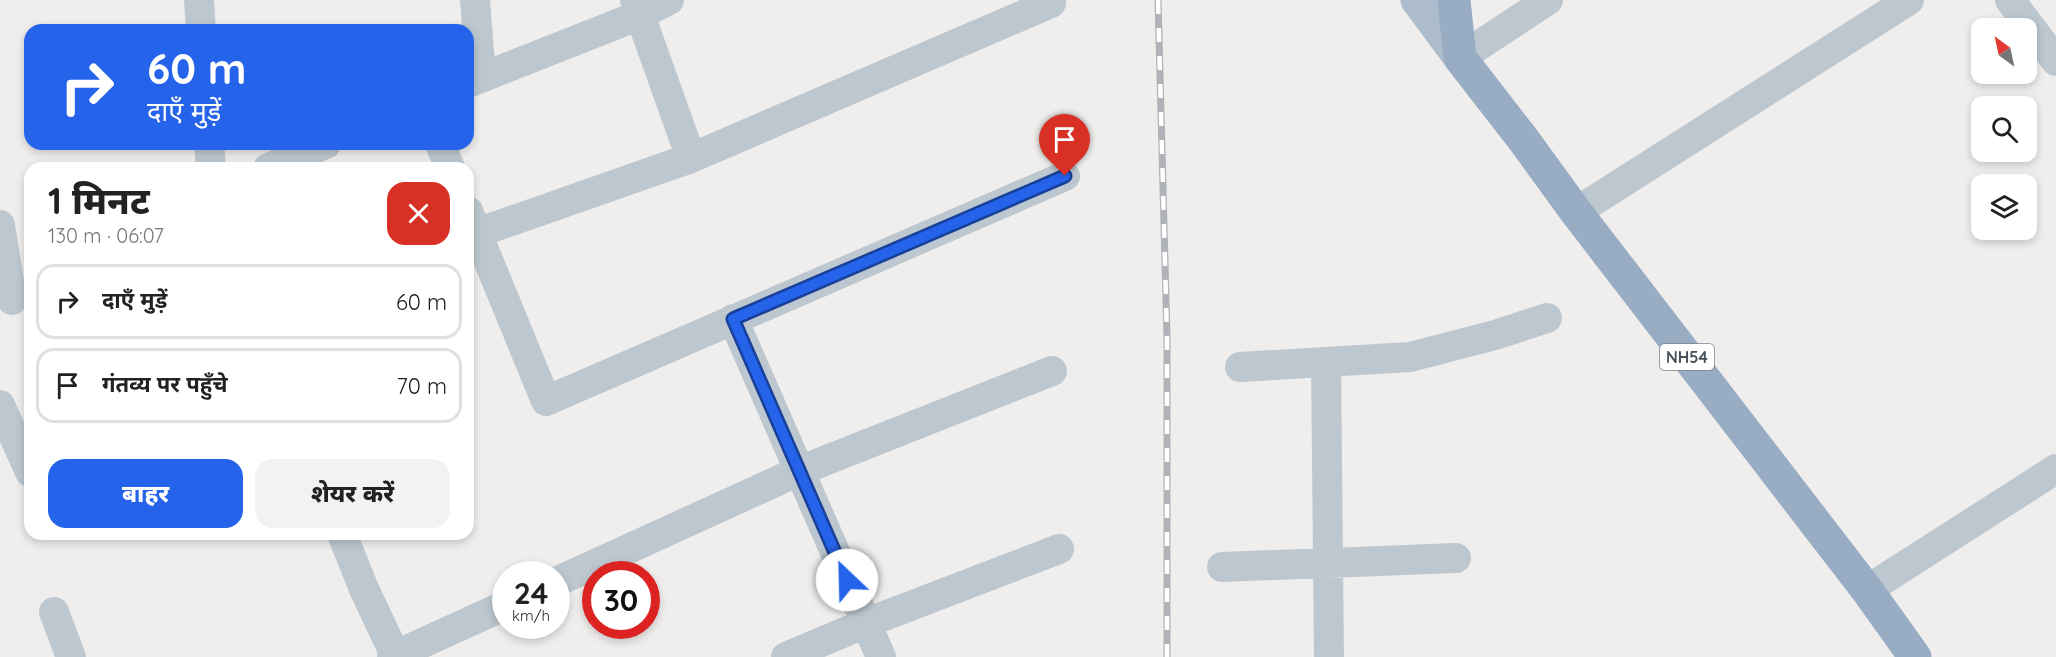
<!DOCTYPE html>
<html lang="hi">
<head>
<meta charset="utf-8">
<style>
	:root { --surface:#fff; --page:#f2f2f2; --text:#222; --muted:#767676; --line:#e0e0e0; --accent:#2563eb }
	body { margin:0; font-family:Quicksand,"Noto Sans Devanagari",sans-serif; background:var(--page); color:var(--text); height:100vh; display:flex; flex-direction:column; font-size:22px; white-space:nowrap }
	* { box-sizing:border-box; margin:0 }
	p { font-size:20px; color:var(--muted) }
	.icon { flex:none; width:33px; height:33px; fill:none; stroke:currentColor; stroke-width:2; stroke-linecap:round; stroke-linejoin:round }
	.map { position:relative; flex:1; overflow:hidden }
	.sheet { position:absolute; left:24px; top:162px; width:450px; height:378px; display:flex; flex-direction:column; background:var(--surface); border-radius:18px; box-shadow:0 3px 9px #0003 }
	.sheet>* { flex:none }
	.banner { position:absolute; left:24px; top:24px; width:450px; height:126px; border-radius:18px; box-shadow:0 3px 9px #0003; background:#2563eb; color:#fff; overflow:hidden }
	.needle { width:39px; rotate:327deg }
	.fabs { position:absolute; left:1971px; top:18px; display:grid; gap:12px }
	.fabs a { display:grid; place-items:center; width:66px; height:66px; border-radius:12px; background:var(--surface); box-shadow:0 3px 9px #0003; font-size:30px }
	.speed { position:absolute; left:492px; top:561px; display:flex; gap:12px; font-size:30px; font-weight:700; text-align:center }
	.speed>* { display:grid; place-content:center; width:78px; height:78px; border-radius:50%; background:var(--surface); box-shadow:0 3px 9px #0003; line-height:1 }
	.speed small { font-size:15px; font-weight:400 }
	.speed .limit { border:9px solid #d22; background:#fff; color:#111 }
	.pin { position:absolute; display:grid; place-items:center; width:51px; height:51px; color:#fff; margin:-62px -26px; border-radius:50% 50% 50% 0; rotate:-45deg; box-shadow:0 0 6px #0007 }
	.pin .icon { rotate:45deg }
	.me { position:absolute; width:66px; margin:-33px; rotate:336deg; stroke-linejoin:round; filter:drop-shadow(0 0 4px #0008) }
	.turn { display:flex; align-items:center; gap:21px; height:126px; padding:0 24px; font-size:27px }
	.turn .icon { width:78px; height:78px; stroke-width:2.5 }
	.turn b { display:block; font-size:42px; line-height:51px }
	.round { display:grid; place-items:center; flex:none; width:63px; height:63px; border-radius:18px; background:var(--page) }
	.headline { display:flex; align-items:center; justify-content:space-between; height:102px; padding:0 24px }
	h1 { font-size:36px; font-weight:800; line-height:45px }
	.cta { display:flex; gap:12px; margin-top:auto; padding:12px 24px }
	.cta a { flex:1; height:69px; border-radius:18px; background:var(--accent); color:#fff; font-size:24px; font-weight:800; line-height:69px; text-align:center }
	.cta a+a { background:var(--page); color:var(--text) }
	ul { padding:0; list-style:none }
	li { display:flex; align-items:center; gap:18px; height:75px; margin:0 12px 9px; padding:0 12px; border:3px solid var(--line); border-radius:18px }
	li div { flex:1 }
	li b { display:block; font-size:22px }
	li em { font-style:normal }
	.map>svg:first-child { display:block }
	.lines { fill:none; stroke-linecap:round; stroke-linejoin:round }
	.minor { stroke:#bdc7cf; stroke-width:30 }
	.primary { stroke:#acbccc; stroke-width:33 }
	.trunk { stroke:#98adc4; stroke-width:33 }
	.rail-casing { stroke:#afb2b7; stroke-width:7 }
	.rail { stroke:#fff; stroke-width:4.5; stroke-dasharray:14; stroke-linecap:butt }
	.route-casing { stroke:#184099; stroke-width:15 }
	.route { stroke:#2563eb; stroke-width:10 }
	.labels { text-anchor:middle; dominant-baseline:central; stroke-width:4.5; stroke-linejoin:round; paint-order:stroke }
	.shield { fill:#fff; stroke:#7d848c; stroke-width:1.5 }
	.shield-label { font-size:16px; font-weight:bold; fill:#45505a }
</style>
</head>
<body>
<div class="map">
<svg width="2056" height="657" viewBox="0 0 2056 657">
	<rect width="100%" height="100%" fill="#f0eded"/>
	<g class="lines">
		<path class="minor" d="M199 0 201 30
			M475 0 481 77
			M669 0 640 15 691 158
			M2010 0 2056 61
			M1460 58 1548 0
			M468 83 640 15 635 0
			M209 144 211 168
			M440 144 450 168
			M268 168 326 144
			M468 211 546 401 1065 176
			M1576 212 1909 0
			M0 225 12 300
			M477 233 691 158 1051 3
			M733 319 881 657
			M1326 362 1329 657
			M1240 367 1410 357 1495 335 1547 318
			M0 405 30 472
			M342 534 364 589 396 657
			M1222 567 1456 558
			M556 582 799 471 1052 371
			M1867 590 2056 469
			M54 612 71 657
			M392 657 506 605
			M786 657 866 623 1059 549"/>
		<path class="primary" d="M1417 0 1460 58"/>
		<path class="trunk" d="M1454 0 1460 58 1523 139 1576 212 1867 590 1915 657"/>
		<defs>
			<path id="rail" d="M1158 0 1167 338V657"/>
		</defs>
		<use href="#rail" class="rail-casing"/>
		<use href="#rail" class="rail"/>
	</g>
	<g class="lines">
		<defs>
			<path id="route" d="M847 580 733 319 1065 176"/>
		</defs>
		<use href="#route" class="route-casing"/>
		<use href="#route" class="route"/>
	</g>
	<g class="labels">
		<rect class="shield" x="1660" y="344" width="54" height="26" rx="4.5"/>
		<g class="shield-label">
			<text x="1687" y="357">NH54</text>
		</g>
	</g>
</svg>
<div class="fabs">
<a><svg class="needle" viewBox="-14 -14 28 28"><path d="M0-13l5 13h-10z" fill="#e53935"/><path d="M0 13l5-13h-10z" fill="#767676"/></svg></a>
<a><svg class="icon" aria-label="search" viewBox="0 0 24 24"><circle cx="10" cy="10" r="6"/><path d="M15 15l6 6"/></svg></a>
<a><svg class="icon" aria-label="layers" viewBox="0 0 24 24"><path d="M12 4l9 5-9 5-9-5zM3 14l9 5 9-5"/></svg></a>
</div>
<div class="speed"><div>24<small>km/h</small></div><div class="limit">30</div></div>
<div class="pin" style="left:1065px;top:176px;background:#d93025"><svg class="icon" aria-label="arrive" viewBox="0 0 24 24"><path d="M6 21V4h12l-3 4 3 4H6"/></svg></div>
<svg class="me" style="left:847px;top:580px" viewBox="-20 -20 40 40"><circle r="19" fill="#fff"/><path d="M0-13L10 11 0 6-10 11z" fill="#2563eb"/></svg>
<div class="banner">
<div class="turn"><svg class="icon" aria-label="right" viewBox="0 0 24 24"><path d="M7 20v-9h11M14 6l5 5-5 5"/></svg><div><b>60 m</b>दाएँ मुड़ें</div></div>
</div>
<section class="sheet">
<div class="headline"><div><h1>1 मिनट</h1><p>130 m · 06:07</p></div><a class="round" style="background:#d93025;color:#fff"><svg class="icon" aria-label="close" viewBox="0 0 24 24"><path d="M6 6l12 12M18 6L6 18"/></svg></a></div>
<ul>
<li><svg class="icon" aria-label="right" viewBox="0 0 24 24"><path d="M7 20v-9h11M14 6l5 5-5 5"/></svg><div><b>दाएँ मुड़ें</b></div><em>60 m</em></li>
<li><svg class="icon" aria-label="arrive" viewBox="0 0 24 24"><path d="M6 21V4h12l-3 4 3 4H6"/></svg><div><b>गंतव्य पर पहुँचे</b></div><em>70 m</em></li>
</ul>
<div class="cta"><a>बाहर</a><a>शेयर करें</a></div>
</section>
</div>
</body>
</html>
